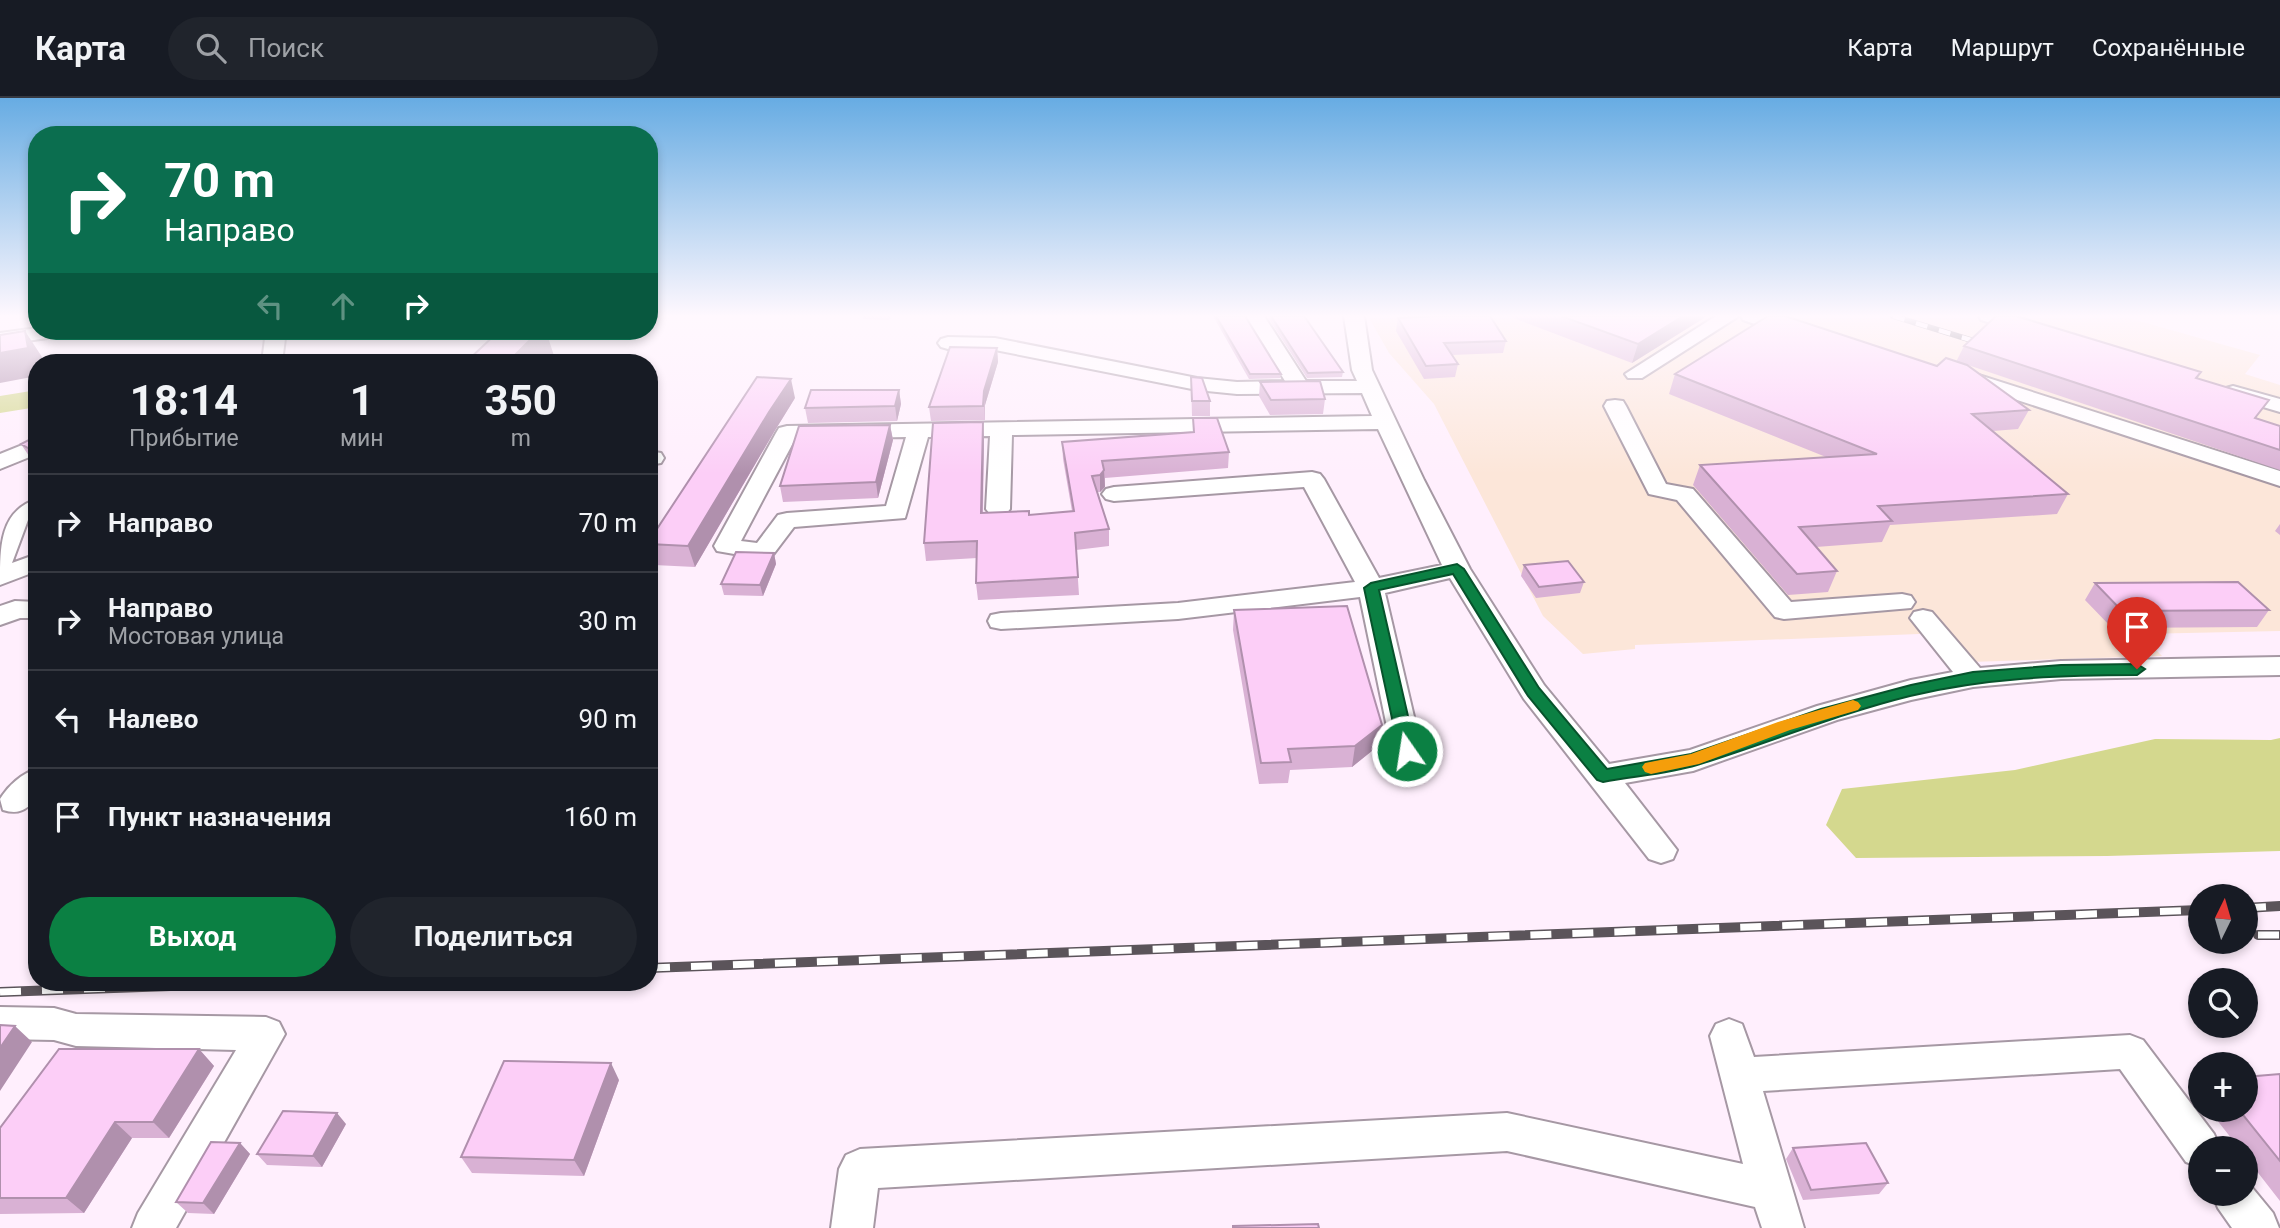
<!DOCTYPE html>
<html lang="ru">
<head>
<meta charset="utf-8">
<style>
	:root { --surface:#171b24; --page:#20242c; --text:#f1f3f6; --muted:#9ea1a6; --line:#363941; --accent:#0b8043 }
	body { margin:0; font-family:Roboto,sans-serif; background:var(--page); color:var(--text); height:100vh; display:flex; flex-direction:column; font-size:26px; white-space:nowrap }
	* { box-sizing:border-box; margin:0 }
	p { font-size:23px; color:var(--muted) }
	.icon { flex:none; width:38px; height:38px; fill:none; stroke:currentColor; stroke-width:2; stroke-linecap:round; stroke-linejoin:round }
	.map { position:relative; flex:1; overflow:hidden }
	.sheet { position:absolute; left:28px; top:256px; width:630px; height:637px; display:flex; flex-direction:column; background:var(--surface); border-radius:28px; box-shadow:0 4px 10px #0003 }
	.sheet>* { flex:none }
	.banner { position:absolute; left:28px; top:28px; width:630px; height:214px; border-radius:28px; box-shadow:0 4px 10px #0003; background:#0b6e4f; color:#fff; overflow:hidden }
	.needle { width:46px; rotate:5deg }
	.fabs { position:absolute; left:2188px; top:786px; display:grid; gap:14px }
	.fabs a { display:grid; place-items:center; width:70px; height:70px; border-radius:50%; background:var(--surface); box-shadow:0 4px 10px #0003; font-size:35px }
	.pin { position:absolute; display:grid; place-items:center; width:60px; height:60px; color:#fff; margin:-72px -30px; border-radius:50% 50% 50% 0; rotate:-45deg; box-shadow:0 0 7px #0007 }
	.pin .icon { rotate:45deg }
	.me { position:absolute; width:77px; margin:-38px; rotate:347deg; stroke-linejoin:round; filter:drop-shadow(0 0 5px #0008) }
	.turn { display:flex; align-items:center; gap:24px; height:147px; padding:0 21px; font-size:32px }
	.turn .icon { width:91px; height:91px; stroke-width:2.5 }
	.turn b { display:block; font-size:49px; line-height:60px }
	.lanes { display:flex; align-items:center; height:66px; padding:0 21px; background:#0003; justify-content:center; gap:35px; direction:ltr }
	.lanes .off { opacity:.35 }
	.eta { display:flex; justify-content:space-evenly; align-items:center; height:119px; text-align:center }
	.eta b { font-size:42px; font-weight:700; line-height:49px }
	.action { display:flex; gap:14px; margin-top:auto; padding:14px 21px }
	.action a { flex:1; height:80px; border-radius:42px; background:var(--accent); color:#fff; font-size:28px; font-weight:700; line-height:80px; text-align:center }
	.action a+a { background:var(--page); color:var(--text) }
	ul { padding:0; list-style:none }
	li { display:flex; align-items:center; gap:21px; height:98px; padding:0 21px; border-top:2px solid var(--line) }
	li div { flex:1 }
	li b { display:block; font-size:26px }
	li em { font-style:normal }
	header { display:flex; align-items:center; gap:42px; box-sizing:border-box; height:98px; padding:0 35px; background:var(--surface); border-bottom:2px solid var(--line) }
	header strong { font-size:33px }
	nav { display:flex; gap:38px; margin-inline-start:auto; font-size:24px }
	.search { width:490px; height:63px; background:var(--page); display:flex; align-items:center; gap:18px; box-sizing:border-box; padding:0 24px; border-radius:38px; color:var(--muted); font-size:26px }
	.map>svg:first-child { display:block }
	.commercial { fill:#fce6d9 }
	.green { fill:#d4d88e }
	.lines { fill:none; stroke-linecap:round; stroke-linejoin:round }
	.minor-casing { stroke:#a698a4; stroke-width:4 }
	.minor { fill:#fff; fill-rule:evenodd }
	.rail-far1-casing { stroke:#5b545a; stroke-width:6 }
	.rail-casing { stroke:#5b545a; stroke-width:10 }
	.rail-far1 { stroke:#fff; stroke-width:4.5; stroke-dasharray:12; stroke-linecap:butt }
	.rail { stroke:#fff; stroke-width:7; stroke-dasharray:21; stroke-linecap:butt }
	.wall { fill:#d9b1d4 }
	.shaded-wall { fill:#b090ad }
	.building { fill:#fccef7; stroke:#b090ad; stroke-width:2 }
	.route { fill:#0b8043; stroke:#07532c; stroke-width:2 }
	.slow { fill:#f59e0b }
</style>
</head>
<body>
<header>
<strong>Карта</strong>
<div class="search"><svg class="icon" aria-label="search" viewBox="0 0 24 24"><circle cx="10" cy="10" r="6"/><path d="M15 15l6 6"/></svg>Поиск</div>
<nav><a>Карта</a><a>Маршрут</a><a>Сохранённые</a></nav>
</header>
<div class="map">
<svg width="2280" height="1130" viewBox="0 0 2280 1130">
	<rect width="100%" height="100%" fill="#ffeffd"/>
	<path class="commercial" d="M1368 218H2121L2260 257 2245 276 2280 287V533L2140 536 2162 558 1969 564 1944 535 1635 547V551L1583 556 1543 518 1434 306 1389 255Z"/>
	<path class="green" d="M37 292V309L0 315V298Z
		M2280 640V753L2107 758 1856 760 1826 727 1842 691 2015 672 2155 641 2271 642Z"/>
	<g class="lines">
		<defs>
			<path id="minor" d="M1245 218H1264L1306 283H1357L1352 272 1344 218H1364L1372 272 1424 382 1470 471 1544 587 1609 666 1690 652 1817 608 1911 582 1953 574 1910 520 1914 514 1923 512 1932 514 1980 570 2061 563 2280 559V577L2061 581 1973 589 1911 602 1837 622 1693 673 1625 685 1677 752 1673 761 1661 765 1649 761 1524 601 1450 480 1385 495 1422 653 1418 661 1407 664 1396 661 1392 653 1360 499 1178 521 1001 531 991 529 988 523 991 517 1001 515 1178 505 1355 484 1304 389 1114 403 1106 401 1102 396 1106 391 1114 389 1312 374 1320 376 1324 381 1379 480 1442 467 1378 331 1012 337 1010 411 1006 416 998 418 990 416 986 411 990 338 928 339 905 420 794 429 772 458 763 461 717 453 714 448 776 335 779 330 787 328 1372 318 1362 295 1237 296 1197 292 995 252 948 251 941 249 938 245 941 241 948 239 995 240 1197 280 1237 284 1285 283ZM906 339 886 408 787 415 778 417 757 445 741 443 795 341Z
				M1716 218H1739L1642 280H1628L1625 276Z
				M1741 218H1769L1803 230 1806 234 1796 240 1743 222Z
				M1979 218C1997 218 2027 216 2040 231L2030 237 1981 222Z
				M37 230V233H64L54 239 0 247V235Z
				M266 233H286L282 264H262Z
				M1963 272 2280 373V388L1956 282 1953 278 1956 274Z
				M2233 288 2280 301V314L2226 298 2222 294 2226 290Z
				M1615 302 1623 303 1626 308 1666 386 1693 391 1791 504 1902 496 1911 498 1915 504 1911 510 1784 521 1775 519 1677 402 1649 396 1604 308 1607 303Z
				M37 341V356L0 371V356Z
				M649 353 661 355 664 360 661 365 649 367Z
				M37 401V417L28 422 12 465 37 456V473L0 487C0 447 0 413 37 401Z
				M15 503 37 504V520H20L0 527V508Z
				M37 671V701C25 712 19 717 3 712L0 701C8 688 22 675 37 671Z
				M0 909 54 910 76 916 266 919 279 924 285 936 176 1130H132L138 1115 236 952 76 948 54 942 0 941Z
				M1729 921 1742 926 1754 959 2130 937 2143 942 2214 1036 2220 1050H2200V1069L2186 1064 2120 971 1763 993 1804 1130H1762L1755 1109 1507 1053 878 1090 873 1130H831L839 1071 846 1057 860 1051 1507 1015 1743 1066 1710 938 1716 926Z
				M2245 1081 2273 1115 2279 1130H2232L2218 1110 2212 1096H2245Z"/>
		</defs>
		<use href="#minor" class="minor-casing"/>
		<use href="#minor" class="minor"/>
		<defs>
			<path id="rail-far1" d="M1893 218 1987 247"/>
			<path id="rail" d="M2245 810 2280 808
				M2258 837H2280
				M649 870 2200 812
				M0 894 281 884"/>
		</defs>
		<use href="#rail-far1" class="rail-far1-casing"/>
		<use href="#rail" class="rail-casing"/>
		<use href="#rail-far1" class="rail-far1"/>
		<use href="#rail" class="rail"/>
	</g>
	<path class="wall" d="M863 218H892L889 222 863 221Z
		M1213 218H1245L1281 276 1280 280 1249 281Z
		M1267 218H1304L1343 274 1342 279 1307 280Z
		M1508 218H1705L1704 220 1632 265Z
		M1398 220 1506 243 1503 255 1452 257 1458 266 1455 279 1424 281 1396 233Z
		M1964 248 2201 274 2197 280 2257 320 2280 328V372L1968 267 2029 312 2018 331 1993 333 2068 396 2057 416 1890 427 1882 444 1816 449 1837 473 1828 494 1788 497 1693 387 1700 367 1826 359 1669 296 1675 276 1937 268 1956 264Z
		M997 250 998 264 985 307V322L931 323 929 309Z
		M1191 279 1210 303V318H1192Z
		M1260 284 1325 301 1323 316 1270 317 1259 298Z
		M899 292 901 306 897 323 808 325 805 310Z
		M795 300 774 334 695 469 654 467 649 452V443Z
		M1193 320 1229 354 1228 370 1105 380V389L1100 394H1097L1109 431V448L1076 452 1079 497 978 502 976 485 977 460 926 463 924 445 984 341 983 415 1030 417 1072 413 1063 361 1062 344 1193 335Z
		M890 327 893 342 878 400 783 404 780 388Z
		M37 334V365L31 361 21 346 29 342Z
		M2280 426V437L2275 433Z
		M774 455 776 466 763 498 724 497 721 486Z
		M1524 467 1584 484 1580 495 1536 500 1521 478Z
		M2095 485 2269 512 2257 529 2112 530 2085 502Z
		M1234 512 1382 627 1378 648 1352 669 1290 672 1288 685 1259 686 1233 532Z
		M199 951 214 968 169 1040H132L84 1115 0 1116V1030Z
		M2280 976V1103L2245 1058V1050H2239L2209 1012H2245Z
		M619 982 584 1078 472 1075 461 1059Z
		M346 1026 322 1069 267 1067 257 1056Z
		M240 1045 250 1056 214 1116 188 1115 176 1104Z
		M1793 1050 1888 1085 1879 1096 1803 1102 1786 1061Z"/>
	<path class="shaded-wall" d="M1683 218H1705L1704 220 1632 265 1638 246Z
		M25 233 42 259 43 264H37V278L0 285V255Z
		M539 233H546L556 264H508Z
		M997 250 998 264 985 307V322L984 293Z
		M791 281 795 300 774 334 695 469 688 448 769 314Z
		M899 292 901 306 897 323 895 308Z
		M983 324 984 341 982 432 981 415Z
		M890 327 893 342 878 400 876 384Z
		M1104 372 1105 389 1100 394V377Z
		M774 455 776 466 763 498 760 487Z
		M1382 627 1378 648 1352 669 1355 648Z
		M15 928 32 944 0 993V950Z
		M199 951 214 968 169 1040 153 1024Z
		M611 965 619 982 584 1078 574 1062Z
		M337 1015 346 1026 322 1069 313 1058Z
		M115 1024 132 1040 84 1115 66 1100Z
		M240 1045 250 1056 214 1116 203 1105Z"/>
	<path class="building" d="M1216 218H1245L1281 276H1250Z
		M1271 218H1304L1343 274 1308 275Z
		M1441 218H1490L1506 243 1444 245 1458 266 1426 268 1398 220Z
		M1561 218H1683L1638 246Z
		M1768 218H1785L1937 268 1946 260 1967 267 2029 312 1972 316 2068 396 1878 408 1892 423 1799 429 1837 473 1797 476 1700 367 1877 356 1675 276Z
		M1996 218H2016L2201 274 2196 280 2269 302 2255 320 2280 328V352L1964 248Z
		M25 233 28 250 0 255V237Z
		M499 233H539L508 264H466Z
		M950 249 997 250 984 293 983 308 929 309Z
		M757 279 791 281 769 314 688 448 649 446V443Z
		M1191 279 1202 280 1210 303H1192Z
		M1320 283 1325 301 1271 302 1260 284Z
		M811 292H899L895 308 805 310Z
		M1193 320H1217L1229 354 1102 363 1104 372 1100 377 1092 378 1109 431 1075 435 1078 479 976 485 977 443 924 445 933 325 983 324 981 415 1029 413V417L1074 413 1062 344 1194 334Z
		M890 327 876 384 780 388 799 328Z
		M37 334V355L21 346 29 342V337Z
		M736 454 774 455 760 487 721 486Z
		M1568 463 1584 484 1539 489 1524 467Z
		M2238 484 2269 512 2122 513 2095 485Z
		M1347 508 1382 627 1355 648 1288 651 1291 664 1261 665 1234 512Z
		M0 927 15 928 0 950Z
		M59 951H199L153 1024H115L66 1100H0V1030Z
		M504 963 611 965 574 1062 461 1059Z
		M2280 976V1063L2239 1012H2245V979Z
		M283 1013 337 1015 313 1058 257 1056Z
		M211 1044 240 1045 203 1105 176 1104Z
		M1866 1045 1888 1085 1811 1092 1793 1050Z
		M1318 1126 1319 1130H1233V1128Z"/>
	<linearGradient id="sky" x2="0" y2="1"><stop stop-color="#67ace3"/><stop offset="0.58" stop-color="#fff8fe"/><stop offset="1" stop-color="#fff8fe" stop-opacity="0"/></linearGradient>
	<rect width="2280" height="376" fill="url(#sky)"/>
	<path class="route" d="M1457 466 1464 471 1539 590 1607 671 1691 656 1821 611 1911 587 1973 574 2061 567 2137 566 2145 571 2137 577C2061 577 1985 580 1910 598 1837 616 1769 645 1697 667 1667 676 1634 678 1603 684L1597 682 1528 598 1453 476 1379 492 1416 653 1407 659 1399 653 1364 490 1371 485Z"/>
	<path class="slow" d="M1853 602 1858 604 1861 608 1858 612 1790 632 1699 666 1651 676 1645 674 1642 669 1645 665 1691 656 1778 624Z"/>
</svg>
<div class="fabs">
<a><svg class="needle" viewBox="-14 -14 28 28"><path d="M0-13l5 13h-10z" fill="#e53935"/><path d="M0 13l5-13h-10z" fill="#9ea1a6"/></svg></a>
<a><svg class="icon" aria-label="search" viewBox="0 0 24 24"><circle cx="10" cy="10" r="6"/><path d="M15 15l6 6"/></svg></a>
<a>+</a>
<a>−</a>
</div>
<div class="pin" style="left:2137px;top:571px;background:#d93025"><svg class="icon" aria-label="arrive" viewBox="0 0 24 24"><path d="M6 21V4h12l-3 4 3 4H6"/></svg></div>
<svg class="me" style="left:1407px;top:653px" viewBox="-20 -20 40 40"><circle r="17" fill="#0b8043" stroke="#fff" stroke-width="3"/><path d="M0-11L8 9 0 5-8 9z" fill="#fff"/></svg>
<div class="banner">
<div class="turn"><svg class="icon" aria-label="right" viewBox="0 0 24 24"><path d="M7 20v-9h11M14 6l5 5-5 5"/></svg><div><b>70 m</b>Направо</div></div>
<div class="lanes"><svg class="icon off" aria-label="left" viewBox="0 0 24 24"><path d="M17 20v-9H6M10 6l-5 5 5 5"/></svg><svg class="icon off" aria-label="ahead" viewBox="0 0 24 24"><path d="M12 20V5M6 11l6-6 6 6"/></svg><svg class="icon" aria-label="right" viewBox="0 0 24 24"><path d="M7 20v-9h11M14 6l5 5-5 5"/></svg></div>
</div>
<section class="sheet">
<div class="eta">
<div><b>18:14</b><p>Прибытие</p></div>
<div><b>1</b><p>мин</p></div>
<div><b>350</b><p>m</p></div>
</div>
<ul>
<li><svg class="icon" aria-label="right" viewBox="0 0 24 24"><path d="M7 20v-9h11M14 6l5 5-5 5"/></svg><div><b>Направо</b></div><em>70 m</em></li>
<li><svg class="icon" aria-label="right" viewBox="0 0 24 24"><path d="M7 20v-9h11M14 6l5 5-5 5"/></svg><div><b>Направо</b><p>Мостовая улица</p></div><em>30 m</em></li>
<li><svg class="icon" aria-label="left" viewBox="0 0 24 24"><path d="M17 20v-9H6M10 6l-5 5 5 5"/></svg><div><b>Налево</b></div><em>90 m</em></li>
<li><svg class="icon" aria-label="arrive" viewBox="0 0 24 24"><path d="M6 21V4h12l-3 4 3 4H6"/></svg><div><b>Пункт назначения</b></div><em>160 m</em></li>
</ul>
<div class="action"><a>Выход</a><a>Поделиться</a></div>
</section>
</div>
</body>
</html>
